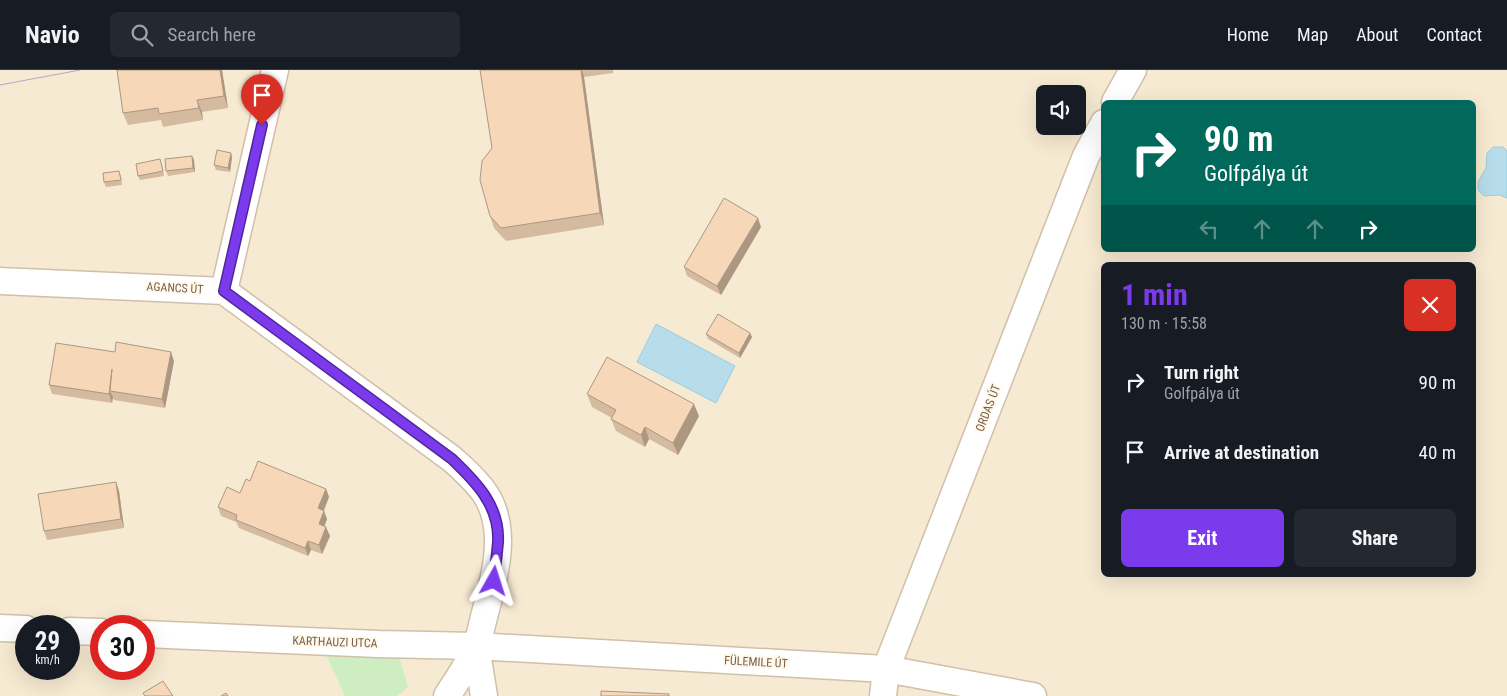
<!DOCTYPE html>
<html lang="en">
<head>
<meta charset="utf-8">
<style>
	:root { --surface:#171b24; --page:#242831; --text:#f1f3f6; --muted:#9ea1a6; --line:#363941; --accent:#7c3aed }
	body { margin:0; font-family:"Roboto Condensed",sans-serif; background:var(--page); color:var(--text); height:100vh; display:flex; flex-direction:column; font-size:19px; white-space:nowrap }
	* { box-sizing:border-box; margin:0 }
	p { font-size:16px; color:var(--muted) }
	.icon { flex:none; width:28px; height:28px; fill:none; stroke:currentColor; stroke-width:2; stroke-linecap:round; stroke-linejoin:round }
	.map { position:relative; flex:1; overflow:hidden }
	.panel { position:absolute; left:1101px; top:192px; width:375px; height:315px; display:flex; flex-direction:column; background:var(--surface); border-radius:8px; box-shadow:0 5px 20px #0002 }
	.panel>* { flex:none }
	.banner { position:absolute; left:1101px; top:30px; width:375px; height:152px; border-radius:8px; box-shadow:0 5px 20px #0002; background:#00695c; color:#fff; overflow:hidden }
	.controls { position:absolute; left:1036px; top:15px; display:grid; gap:10px }
	.controls a { display:grid; place-items:center; width:50px; height:50px; border-radius:8px; background:var(--surface); box-shadow:0 5px 20px #0002; font-size:25px }
	.speed { position:absolute; left:15px; top:545px; display:flex; gap:10px; font-size:25px; font-weight:700; text-align:center }
	.speed>* { display:grid; place-content:center; width:65px; height:65px; border-radius:50%; background:var(--surface); box-shadow:0 5px 20px #0002; line-height:1 }
	.speed small { font-size:12px; font-weight:400 }
	.speed .limit { border:8px solid #d22; background:#fff; color:#111 }
	.pin { position:absolute; display:grid; place-items:center; width:42px; height:42px; color:#fff; margin:-51px -21px; border-radius:50% 50% 50% 0; rotate:-45deg; box-shadow:0 0 5px #0007 }
	.pin .icon { rotate:45deg }
	.me { position:absolute; width:55px; margin:-28px; rotate:6deg; stroke-linejoin:round; filter:drop-shadow(0 0 4px #0008) }
	.turn { display:flex; align-items:center; gap:18px; height:105px; padding:0 20px; font-size:22px }
	.turn .icon { width:65px; height:65px; stroke-width:2.5 }
	.turn b { display:block; font-size:35px; line-height:42px }
	.lanes { display:flex; align-items:center; height:48px; padding:0 20px; background:#0003; justify-content:center; gap:25px; direction:ltr }
	.lanes .off { opacity:.35 }
	.round { display:grid; place-items:center; flex:none; width:52px; height:52px; border-radius:8px; background:var(--page) }
	.overview { display:flex; align-items:center; justify-content:space-between; height:85px; padding:0 20px }
	h1 { font-size:30px; font-weight:700; line-height:38px; color:var(--accent) }
	.button { display:flex; gap:10px; margin-top:auto; padding:10px 20px }
	.button a { flex:1; height:58px; border-radius:8px; background:var(--accent); color:#fff; font-size:20px; font-weight:700; line-height:58px; text-align:center }
	.button a+a { background:var(--page); color:var(--text) }
	ul { padding:0; list-style:none }
	li { display:flex; align-items:center; gap:15px; height:70px; padding:0 20px }
	li div { flex:1 }
	li b { display:block; font-size:19px }
	li em { font-style:normal }
	header { display:flex; align-items:center; gap:30px; box-sizing:border-box; height:70px; padding:0 25px; background:var(--surface); border-bottom:1px solid var(--line) }
	header strong { font-size:24px }
	nav { display:flex; gap:28px; margin-inline-start:auto; font-size:18px }
	.search { width:350px; height:45px; background:var(--page); display:flex; align-items:center; gap:12px; box-sizing:border-box; padding:0 18px; border-radius:8px; color:var(--muted); font-size:19px }
	.map>svg:first-child { display:block }
	.residential { fill:#f7ead2; fill-rule:evenodd }
	.green { fill:#ceeec1 }
	.water { fill:#b7ddea; stroke:#9cccdd }
	.lines { fill:none; stroke-linecap:round; stroke-linejoin:round }
	.minor-casing { stroke:#d1bfa9; stroke-width:29 }
	.minor { stroke:#fff; stroke-width:26 }
	.tram { stroke:#bba1ca; stroke-width:1 }
	.wall { fill:#d4ba9f }
	.shaded-wall { fill:#ac9782 }
	.building { fill:#f6d8b9; stroke:#ac9782 }
	.route-casing { stroke:#51269a; stroke-width:12 }
	.route { stroke:#7c3aed; stroke-width:9 }
	.labels { text-anchor:middle; dominant-baseline:central; stroke-width:4; stroke-linejoin:round; paint-order:stroke }
	.street-label { font-size:12px; fill:#7a5e47; stroke:#fffaed }
</style>
</head>
<body>
<header>
<strong>Navio</strong>
<div class="search"><svg class="icon" aria-label="search" viewBox="0 0 24 24"><circle cx="10" cy="10" r="6"/><path d="M15 15l6 6"/></svg>Search here</div>
<nav><a>Home</a><a>Map</a><a>About</a><a>Contact</a></nav>
</header>
<div class="map">
<svg width="1507" height="626" viewBox="0 0 1507 626">
	<rect width="100%" height="100%" fill="#fef7e4"/>
	<path class="residential" d="M0 0H1507V626H0ZM1045 24H1078V56H1045ZM1104 32H1474V180H1104ZM1104 195H1474V505H1104ZM26 556H69V599H26ZM101 556H144V599H101Z"/>
	<path class="green" d="M326 585 399 586 408 617 397 626H345Z"/>
	<path class="water" d="M1493 77H1503L1507 81V128L1499 125 1484 126 1478 120V112L1486 98 1487 83Z
		M656 254 735 296 716 333 637 292Z"/>
	<g class="lines">
		<defs>
			<path id="minor" d="M1115 32 1133 0
				M0 211 224 221 452 389C464 400 477 411 486 425 508 460 495 506 485 543 482 554 480 566 476 576 469 594 457 610 447 626
				M224 221 275 0
				M0 558 26 559
				M69 561 101 562
				M144 564 378 574 476 576 886 599 1033 626
				M476 576 484 626
				M883 626 886 599 1086 86 1104 53"/>
		</defs>
		<use href="#minor" class="minor-casing"/>
		<use href="#minor" class="minor"/>
		<path class="tram" d="M0 15 80 0"/>
	</g>
	<path class="wall" d="M117 0H222L228 38 202 42 203 50 163 57 161 50 128 55 123 43Z
		M480 0H613V3L584 7 604 155 506 171 494 158 490 146 492 78Z
		M192 86 194 90 195 102 168 106 166 101Z
		M232 87 230 102 216 100 214 95Z
		M162 94 164 106 140 110 138 106Z
		M119 101 121 106 122 115 106 117 104 112Z
		M761 157 721 225 687 206 684 197Z
		M750 263 752 267 740 288 708 269 706 264Z
		M174 291 165 338 114 330 113 327 112 333 52 324 49 315Z
		M587 324 699 346 678 385 649 369 645 377 616 361 611 349 612 348 592 337Z
		M250 411 326 419 329 427 324 441 327 449 324 456 330 466 322 484 311 480 308 486 239 458 236 452 221 446 218 437 240 423Z
		M116 412 119 421 124 458 47 470 44 461Z"/>
	<path class="shaded-wall" d="M220 0H222L228 38 224 26Z
		M581 0H582L584 7 604 155 600 143Z
		M197 30 202 42 203 50 199 38Z
		M231 83 232 87 230 102 228 98Z
		M192 86 194 90 195 102 193 98Z
		M758 148 761 157 721 225 717 216Z
		M750 263 752 267 740 288 739 283Z
		M171 282 174 291 165 338 162 329Z
		M112 299 110 321 113 327 112 333 109 324Z
		M694 334 699 346 678 385 673 373Z
		M645 357 649 369 645 377 641 365Z
		M116 412 119 421 124 458 121 449Z
		M326 419 329 427 321 447 318 438Z
		M324 441 327 449 322 463 319 454Z
		M326 457 330 466 322 484 319 475Z
		M308 471 311 480 308 486 305 478Z"/>
	<path class="building" d="M117 0H220L224 26 197 30 199 38 159 44 158 38 123 43Z
		M480 0H581L600 143 501 158 490 146 480 110 482 91 492 78Z
		M217 80 231 83 228 98 214 95Z
		M192 86 193 98 166 101 165 89Z
		M160 89 163 101 138 106 136 94Z
		M119 101 121 110 104 112 103 103Z
		M724 128 758 148 717 216 684 197Z
		M718 244 750 263 739 283 706 264Z
		M116 272 171 282 162 329 110 321 112 299 109 324 49 315 56 273 115 282Z
		M607 287 694 334 673 373 645 357 641 365 611 349 616 340 587 324Z
		M258 391 326 419 318 438 324 441 319 454 326 457 319 475 308 471 305 478 236 450 237 445 218 437 227 417 240 423 246 409 250 411Z
		M116 412 121 449 44 461 38 424Z
		M163 611 173 626H145L143 623Z
		M601 621 669 624V626H601Z
		M226 623 228 626H221Z"/>
	<g class="lines">
		<defs>
			<path id="route" d="M262 55 224 221 452 389C476 412 500 436 498 472 497 485 495 498 494 511"/>
		</defs>
		<use href="#route" class="route-casing"/>
		<use href="#route" class="route"/>
	</g>
	<g class="labels">
		<g class="street-label">
			<text transform="translate(175 218) rotate(3)">AGANCS ÚT</text>
			<text transform="translate(988 338) rotate(-69)">ORDAS ÚT</text>
			<text transform="translate(335 572) rotate(2)">KARTHAUZI UTCA</text>
			<text transform="translate(756 592) rotate(3)">FÜLEMILE ÚT</text>
		</g>
	</g>
</svg>
<div class="controls">
<a><svg class="icon" aria-label="sound" viewBox="0 0 24 24"><path d="M4 9h4l5-4v14l-5-4H4zM17 9q2 3 0 6"/></svg></a>
</div>
<div class="speed"><div>29<small>km/h</small></div><div class="limit">30</div></div>
<div class="pin" style="left:262px;top:55px;background:#d93025"><svg class="icon" aria-label="arrive" viewBox="0 0 24 24"><path d="M6 21V4h12l-3 4 3 4H6"/></svg></div>
<svg class="me" style="left:494px;top:511px" viewBox="-20 -20 40 40"><path d="M0-17L14 15 0 8-14 15z" fill="#7c3aed" stroke="#fff" stroke-width="4"/></svg>
<div class="banner">
<div class="turn"><svg class="icon" aria-label="right" viewBox="0 0 24 24"><path d="M7 20v-9h11M14 6l5 5-5 5"/></svg><div><b>90 m</b>Golfpálya út</div></div>
<div class="lanes"><svg class="icon off" aria-label="left" viewBox="0 0 24 24"><path d="M17 20v-9H6M10 6l-5 5 5 5"/></svg><svg class="icon off" aria-label="ahead" viewBox="0 0 24 24"><path d="M12 20V5M6 11l6-6 6 6"/></svg><svg class="icon off" aria-label="ahead" viewBox="0 0 24 24"><path d="M12 20V5M6 11l6-6 6 6"/></svg><svg class="icon" aria-label="right" viewBox="0 0 24 24"><path d="M7 20v-9h11M14 6l5 5-5 5"/></svg></div>
</div>
<section class="panel">
<div class="overview"><div><h1>1 min</h1><p>130 m · 15:58</p></div><a class="round" style="background:#d93025;color:#fff"><svg class="icon" aria-label="close" viewBox="0 0 24 24"><path d="M6 6l12 12M18 6L6 18"/></svg></a></div>
<ul>
<li><svg class="icon" aria-label="right" viewBox="0 0 24 24"><path d="M7 20v-9h11M14 6l5 5-5 5"/></svg><div><b>Turn right</b><p>Golfpálya út</p></div><em>90 m</em></li>
<li><svg class="icon" aria-label="arrive" viewBox="0 0 24 24"><path d="M6 21V4h12l-3 4 3 4H6"/></svg><div><b>Arrive at destination</b></div><em>40 m</em></li>
</ul>
<div class="button"><a>Exit</a><a>Share</a></div>
</section>
</div>
</body>
</html>
